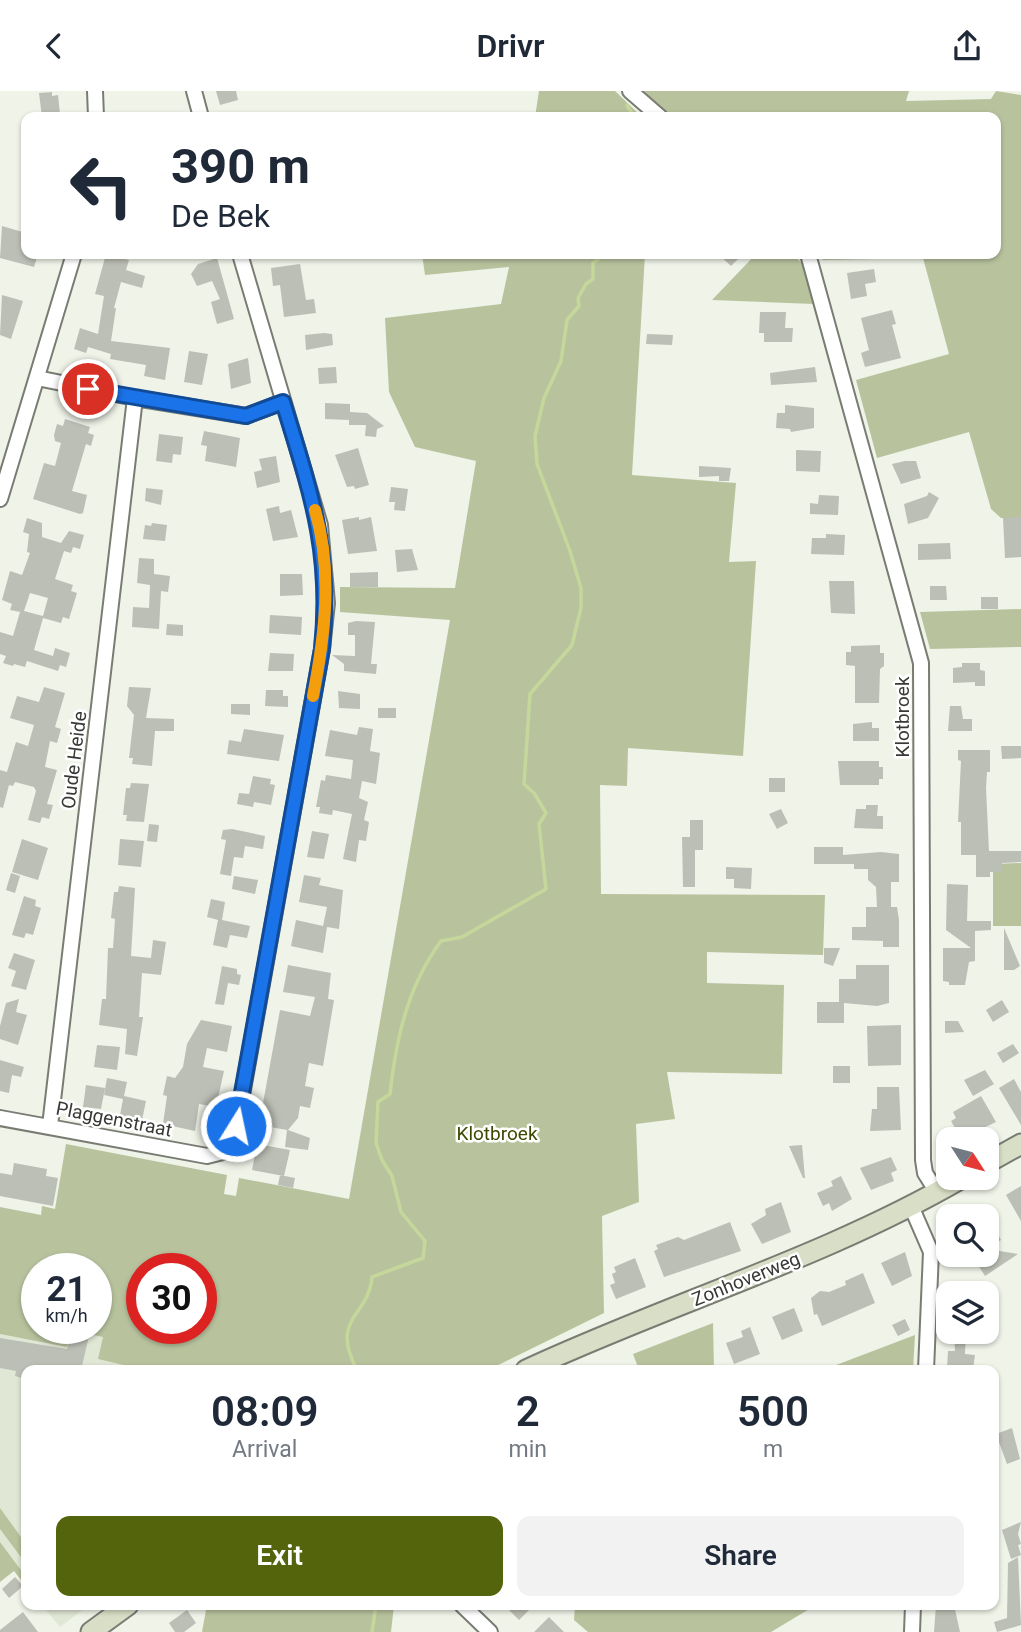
<!DOCTYPE html>
<html lang="en">
<head>
<meta charset="utf-8">
<style>
	:root { --surface:#fff; --page:#f2f2f3; --text:#1f2937; --muted:#747a83; --accent:#53640c }
	body { margin:0; font-family:Roboto,sans-serif; background:var(--page); color:var(--text); height:100vh; display:flex; flex-direction:column; font-size:26px; white-space:nowrap }
	* { box-sizing:border-box; margin:0 }
	p { font-size:23px; color:var(--muted) }
	.icon { flex:none; width:38px; height:38px; fill:none; stroke:currentColor; stroke-width:2; stroke-linecap:round; stroke-linejoin:round }
	.map { position:relative; flex:1; overflow:hidden }
	.drawer { position:absolute; left:21px; top:1274px; width:978px; height:245px; display:flex; flex-direction:column; background:var(--surface); border-radius:14px; box-shadow:0 2px 5px #0004 }
	.drawer>* { flex:none }
	.guide { position:absolute; left:21px; top:21px; width:980px; height:147px; border-radius:14px; box-shadow:0 2px 5px #0004; background:#fff; color:var(--text); overflow:hidden }
	.needle { width:46px; rotate:126deg }
	.fabs { position:absolute; left:936px; top:1036px; display:grid; gap:14px }
	.fabs a { display:grid; place-items:center; width:63px; height:63px; border-radius:14px; background:var(--surface); box-shadow:0 2px 5px #0004; font-size:35px }
	.speed { position:absolute; left:21px; top:1162px; display:flex; gap:14px; font-size:35px; font-weight:700; text-align:center }
	.speed>* { display:grid; place-content:center; width:91px; height:91px; border-radius:50%; background:var(--surface); box-shadow:0 2px 5px #0004; line-height:1 }
	.speed small { font-size:18px; font-weight:400 }
	.speed .limit { border:10px solid #d22; background:#fff; color:#111 }
	.pin { position:absolute; display:grid; place-items:center; width:60px; height:60px; color:#fff; margin:-30px; border:4px solid #fff; border-radius:50%; box-shadow:0 2px 7px #0007 }
	.me { position:absolute; width:77px; margin:-38px; rotate:10deg; stroke-linejoin:round; filter:drop-shadow(0 0 5px #0008) }
	.turn { display:flex; align-items:center; gap:24px; height:147px; padding:0 35px; font-size:32px }
	.turn .icon { width:91px; height:91px; stroke-width:2.5 }
	.turn b { display:block; font-size:49px; line-height:60px }
	.eta { display:flex; justify-content:space-evenly; align-items:center; height:119px; text-align:center }
	.eta b { font-size:42px; font-weight:600; line-height:49px }
	.button { display:flex; gap:14px; margin-top:auto; padding:14px 35px }
	.button a { flex:1; height:80px; border-radius:14px; background:var(--accent); color:#fff; font-size:28px; font-weight:600; line-height:80px; text-align:center }
	.button a+a { background:var(--page); color:var(--text) }
	header { display:flex; justify-content:space-between; align-items:center; height:91px; padding:0 35px; background:var(--surface); font-size:32px; font-weight:600 }
	.map>svg:first-child { display:block }
	.built { fill:#e1e7d5 }
	.green { fill:#b8c39e; fill-rule:evenodd }
	.lines { fill:none; stroke-linecap:round; stroke-linejoin:round }
	.stream { stroke:#c6d79c; stroke-width:3.5 }
	.building { fill:#bcbfb5; fill-rule:evenodd }
	.street-casing { stroke:#797c73; stroke-width:18 }
	.secondary-casing { stroke:#797c73; stroke-width:23 }
	.street { stroke:#fff; stroke-width:14 }
	.secondary { stroke:#d9dfc6; stroke-width:19 }
	.route-casing { stroke:#114b97; stroke-width:18 }
	.route { stroke:#1a73e8; stroke-width:12 }
	.slow { stroke:#f59e0b; stroke-width:12 }
	.labels { text-anchor:middle; dominant-baseline:central; stroke-width:5; stroke-linejoin:round; paint-order:stroke }
	.street-label { font-size:19px; fill:#383935; stroke:#fff }
	.park-label { font-size:19px; fill:#3c4903; stroke:#fff }
</style>
</head>
<body>
<header><svg class="icon" aria-label="back" viewBox="0 0 24 24"><path d="M15 5l-7 7 7 7"/></svg>Drivr<svg class="icon" aria-label="share" viewBox="0 0 24 24"><path d="M12 15V3M7 8l5-5 5 5M5 13v7h14v-7"/></svg></header>
<div class="map">
<svg width="1021" height="1541" viewBox="0 0 1021 1541">
	<rect width="100%" height="100%" fill="#eff3e8"/>
	<path class="built" d="M0 1182 37 1237H96L153 1279H26V1495L0 1462Z
		M42 1514H89L60 1536Z"/>
	<path class="green" d="M539 0H615L642 26H535Z
		M643 0H909L906 10 991 8 996 0 1021 4V427H1001L991 418 969 341 877 367 856 289 949 263 923 167 823 169 818 163H996V26H672Z
		M422 163H645L632 384 736 392 729 471 756 470 743 665 628 657 627 695 600 694 601 803 825 804 823 864 707 861V892L784 894 782 983 667 981 675 1028 636 1033 639 1111 602 1125 604 1222 488 1279H128V1275L98 1268 103 1246 70 1239 67 1256 0 1243V1116L41 1124 42 1115 55 1118 66 1053 227 1084 224 1103 236 1105 239 1087 349 1108 450 529 340 521V496L455 497 476 370 415 356 389 301 385 227 501 213 509 176 425 184ZM37 1178H96V1237H37ZM142 1178H201V1237H142Z
		M756 163H792L802 172 814 213 712 209Z
		M1021 518V556L930 558 920 521Z
		M1021 772V835H993V773Z
		M713 1232 714 1279H639L633 1263Z
		M915 1244 913 1279H823Z
		M0 1417 26 1453V1473L0 1438Z
		M0 1451 26 1486V1495L14 1480 0 1491Z
		M199 1514H394L391 1541H202L206 1519Z
		M575 1514H816L771 1541H588L574 1529Z"/>
	<g class="lines">
		<path class="stream" d="M627 14 634 26
			M357 1279C329 1226 369 1226 372 1186L423 1167 425 1150 401 1121 392 1085 382 1069 376 1052 378 1011 390 1003C396 949 407 896 441 850L462 846 546 798 539 733 546 722 534 702 524 693 530 603 572 554 581 517V497L570 460 537 373 535 345 544 307 561 270 567 229 579 215 578 207 586 193 593 188V172L605 163
			M372 1541 376 1514"/>
	</g>
	<path class="building" d="M216 0H236L238 9 220 14Z
		M52 1V5L58 4 60 23H55V26H42L39 2Z
		M2 135 26 142V163H38L34 176 0 167Z
		M106 163 129 169 126 179 145 185 142 197 121 191 114 217H116L111 250 170 257 165 289 144 285 146 274 110 268 111 263 88 256 86 262 74 258 80 237 98 243 104 205 95 203Z
		M718 163H743L731 175Z
		M217 167 234 228 217 233 211 211 220 208 212 190 197 195 191 183 198 173Z
		M300 173 306 209 314 208 316 222 284 226 280 194 273 195 271 177Z
		M874 178 876 191 865 193 867 205 851 208 847 182Z
		M2 204 23 210 11 248 0 244Z
		M892 219 896 233 892 234 901 267 865 276 861 262 869 259 861 227Z
		M760 221H786L785 237H793L792 251H764V242H759Z
		M324 242 332 243 333 254 306 259 305 244Z
		M647 243 673 244 672 254 646 253Z
		M189 260 208 263 202 294 184 291Z
		M248 267 251 292 231 298 228 273Z
		M336 276 337 292 319 293 318 277Z
		M815 276 817 291 771 294 770 282Z
		M325 312 350 313V321L367 322 384 335 377 338 376 346 365 345 366 334H349V329L325 328Z
		M785 314 814 317V337L791 341 790 338 776 337 777 322H785Z
		M65 328 90 336 88 342 94 344 91 355 86 353 72 400 87 404 83 422 80 423 33 408 44 372 55 375 61 352 55 350 54 344 57 333 63 335Z
		M204 340 240 347 236 376 205 370 207 355 201 354Z
		M159 343 183 346 181 364 173 363 172 372 156 370Z
		M358 357 369 394 355 398 354 395 347 396 335 364Z
		M796 359 821 360 820 381 796 380Z
		M276 365 280 391 257 397 254 381 262 379 259 368Z
		M905 370H916L921 387 901 393 892 373Z
		M699 375 731 377 729 390H719V385L699 386Z
		M391 396 408 398 405 420 394 419 395 411H389Z
		M146 397 163 399 161 414 145 410Z
		M929 401 939 407 928 427 908 433 904 413 927 405Z
		M819 404 839 405 838 424 810 423V412L818 413Z
		M279 415 280 422 291 419 298 446 273 450 266 418Z
		M359 426V429L371 426 377 460 348 463 342 429Z
		M1021 426V466L1005 467 1003 427Z
		M27 427 42 432V446L61 452 69 440 84 444 80 458 73 456 71 462 64 460 55 488 73 494 71 500 77 502 69 528 63 526 61 532 43 527 34 559 53 565 55 557 70 562 66 576 60 574 58 580 27 570 25 576 14 573 13 575 3 572 6 565 0 563V541L13 545 20 521 10 519 12 513 2 509 10 480 22 484 30 462 27 461 29 443 23 441ZM30 502 48 507 43 525 24 520Z
		M152 432 167 434 165 450 143 448 145 434 151 435Z
		M826 443 845 444 844 464 811 463 812 447H826Z
		M950 452 951 468 918 469V453Z
		M412 458 418 479 397 481 395 459Z
		M139 467 154 468V483L170 485 168 501 161 500 159 538 132 536 133 516 149 517 150 494 137 492Z
		M378 481V496H350V482Z
		M280 483H302L303 504 280 505Z
		M829 490H854L855 523 831 522Z
		M930 495H946L947 509H930Z
		M981 506H998V518H981Z
		M270 524 302 526 301 544 269 542Z
		M356 530 375 531 371 573H377L376 583 344 580V573L332 564 355 565V544H348V532Z
		M167 533 183 534V545L166 544Z
		M880 554V562H884V575L880 578 879 612H855V575L846 574V561H851V555Z
		M270 562 294 563 293 580H268Z
		M962 572H980V579L985 580V595H975V591L953 592V577L962 576Z
		M44 596 65 602 55 636 61 638 57 652 50 650 45 676 57 679 47 713 53 714 49 728 42 726 40 732 28 729 36 700 34 696 15 691 13 695 9 694 3 717 0 716V679L7 681 16 651 28 655 34 634 10 627 17 605 39 611Z
		M129 596 151 597 146 627 174 628V640H155L152 675 132 673 133 667H129L134 624 127 615Z
		M266 599H283V605H288V616L265 615Z
		M338 600 360 603V618L339 617Z
		M231 613H250V624L231 623Z
		M950 615H961L963 628H972V640H948Z
		M378 617H396V627H378Z
		M872 631V637H879V650H853V633Z
		M359 636 373 638 370 660 380 662 376 693 362 690 359 707 368 711 364 729 369 731 366 750 359 749 356 771 343 768 352 723 333 719 332 724 319 722 320 716H316L321 689 325 690 326 684 351 688 353 669 325 665 330 639 357 644Z
		M244 638 284 644 279 670 227 663 229 649 241 651Z
		M1001 655H1021V667L1002 668Z
		M958 659H990V681H987L986 697 989 760H1021V771L1002 772V781H990V786H976V764H961V731H958L961 670 958 669Z
		M838 670H879V676H883V688H879V694H840Z
		M253 685 271 688 270 693 275 694 271 714 254 711 253 716 237 713 239 702 249 703Z
		M769 687H785V701H769Z
		M131 692 149 693 144 731 126 730 127 724H123L126 697H130Z
		M866 714H878L877 725H883V738L854 737 856 718H866Z
		M781 718 788 732 777 738 769 723Z
		M690 729H703V759H695V796H683L682 746H690Z
		M149 733 159 734 157 751 147 750Z
		M232 738 265 745 263 758 245 755 243 767 234 766 231 785 220 783 226 749 221 748 223 739Z
		M312 740 329 743 324 768 307 766Z
		M22 748 48 757 38 789 12 781Z
		M120 748 144 750 141 776 118 774Z
		M814 756H843V764L881 761 899 763V791H891V816H897L899 829V856H883V850L852 849V836H866V816H877L876 796 868 789V778H854V773H814Z
		M726 776 752 777 751 798 734 797V788H726Z
		M11 782 20 785 15 802 6 799Z
		M304 784 321 787 319 794 343 799 339 838 327 836 323 862 291 855 296 829 323 835 327 816 299 811Z
		M234 785 258 789 255 803 232 798Z
		M947 793 968 794 967 830H991V839L975 840V870L969 871 965 894H949V891L943 890V857H971L946 839Z
		M119 795 135 797 131 865 151 867 153 849 166 851 161 884 142 882 139 926H143L137 965 125 963 127 938 99 934 102 908H106L108 857H113L115 828 111 827 114 801H118Z
		M24 805 36 809 35 815 41 817 33 844 26 842 24 847 12 844Z
		M211 808 225 811 222 829 250 835 247 847 230 844 227 857 213 854 218 829 207 826Z
		M1004 837 1020 875 1014 879H1004Z
		M824 857H840L833 875 824 872Z
		M14 862 35 869 26 899 11 895 16 880 8 877Z
		M288 874 331 882 328 908 334 909 323 975 309 972 305 995 314 997 310 1017 300 1015 298 1027 288 1039 310 1047 308 1059 285 1056 287 1039 259 1034 280 919 310 925 315 906 283 901Z
		M856 874H889V912L877 915 844 912V932H817V911H839V888H856Z
		M222 875 237 878V883L241 884 239 894 228 892 224 914 215 913Z
		M19 908 16 921 27 924 18 954 0 948V935L6 912Z
		M1002 909 1009 921 993 931 986 919Z
		M201 929 232 935 227 961 207 957 203 976 224 980 216 1016 199 1013 195 1040 163 1033 167 1005 163 1004 167 985 175 987 183 976 187 953Z
		M945 930H958L964 941 945 942Z
		M901 934V974L868 975 867 935Z
		M1013 953 1019 962 1003 972 997 962Z
		M97 954 120 956 117 979 94 976Z
		M0 969 24 976 21 986 12 984 9 1002 0 1000Z
		M833 975H850V992H833Z
		M985 979 994 993 973 1005 964 989Z
		M107 987 127 991 124 1005 146 1010 142 1029 120 1024 123 1008 104 1004Z
		M1014 988 1021 1001V1034L999 997Z
		M86 994 105 997 101 1018 83 1016Z
		M877 996H899L901 1039 870 1040 872 1018H877Z
		M981 1005 996 1031 961 1048 951 1030 956 1027 953 1021Z
		M257 1053 290 1059 284 1085 252 1079Z
		M802 1054 805 1087H803L789 1055Z
		M891 1066 897 1079 891 1082 894 1090 871 1099 860 1077Z
		M14 1072 47 1078 46 1085 58 1087 53 1115 0 1105V1082L12 1084Z
		M280 1084 295 1087 293 1097 278 1094Z
		M841 1085 852 1108 832 1120 829 1112 823 1115 817 1102 833 1095 831 1090Z
		M1021 1095V1130L1006 1104Z
		M781 1111 791 1141 762 1153 751 1133 766 1124 765 1118Z
		M987 1125 1001 1149 987 1158 1018 1163 985 1185 978 1174 987 1169Z
		M730 1131 741 1160 664 1186 654 1160 658 1158 656 1154 678 1146 684 1149Z
		M905 1161 912 1185 892 1195 881 1172Z
		M635 1167 646 1196 616 1208 610 1194 615 1192 612 1183 616 1181 614 1176Z
		M863 1182 875 1212 822 1235 817 1223 814 1224 811 1207 820 1200 829 1201 846 1194 845 1190Z
		M794 1217 803 1240 782 1249 772 1226Z
		M905 1228 910 1239 898 1245 892 1234Z
		M750 1236 760 1263 734 1273 726 1252 743 1246 741 1240Z
		M71 1241 89 1245 81 1279H26V1288L15 1285 16 1280 0 1277V1247L67 1258Z
		M954 1241H966L965 1263 975 1264 973 1278 947 1277 948 1260H955Z
		M1012 1337 1020 1368 1007 1373 996 1343Z
		M1021 1431 1018 1443 1021 1453 1018 1454 1021 1464 1011 1468 1002 1439Z
		M1018 1466 1021 1534 997 1541 994 1531 1007 1527 1008 1472Z
		M15 1486 23 1495 9 1507 2 1498Z
		M504 1514H534L519 1529Z
		M936 1514H954L960 1541H934Z
		M187 1519 196 1532 184 1541H175L169 1532Z
		M23 1521 38 1541H0V1539Z
		M549 1526 564 1541H534Z"/>
	<g class="lines">
		<defs>
			<path id="street" d="M95 0 96 26
				M194 0 201 26
				M630 0 660 26
				M808 163 921 572 923 1069 925 1082 937 1101
				M37 287 135 307 246 325 283 311
				M0 408 74 163
				M0 1027 207 1065 223 1061 234 1049 322 558 327 512 320 434 240 163
				M50 1035 135 307
				M911 1115 931 1161 926 1279
				M462 1514 490 1541
				M912 1541 913 1514"/>
			<path id="secondary" d="M987 1072 1021 1053
				M526 1279C670 1212 824 1167 962 1087
				M91 1541 128 1514"/>
		</defs>
		<use href="#street" class="street-casing"/>
		<use href="#secondary" class="secondary-casing"/>
		<use href="#street" class="street"/>
		<use href="#secondary" class="secondary"/>
	</g>
	<g class="lines">
		<defs>
			<path id="route" d="M88 298 246 325 283 311C311 402 332 461 322 558L236 1035"/>
		</defs>
		<use href="#route" class="route-casing"/>
		<use href="#route" class="route"/>
		<path class="slow" d="M313 605C325 543 333 481 315 419"/>
	</g>
	<g class="labels">
		<g class="street-label">
			<text transform="translate(902 626) rotate(-90)">Klotbroek</text>
			<text transform="translate(74 669) rotate(-83)">Oude Heide</text>
			<text transform="translate(114 1028) rotate(11)">Plaggenstraat</text>
			<text transform="translate(746 1188) rotate(-22)">Zonhoverweg</text>
		</g>
		<g class="park-label">
			<text x="497" y="1042">Klotbroek</text>
		</g>
	</g>
</svg>
<div class="fabs">
<a><svg class="needle" viewBox="-14 -14 28 28"><path d="M0-13l5 13h-10z" fill="#e53935"/><path d="M0 13l5-13h-10z" fill="#747a83"/></svg></a>
<a><svg class="icon" aria-label="search" viewBox="0 0 24 24"><circle cx="10" cy="10" r="6"/><path d="M15 15l6 6"/></svg></a>
<a><svg class="icon" aria-label="layers" viewBox="0 0 24 24"><path d="M12 4l9 5-9 5-9-5zM3 14l9 5 9-5"/></svg></a>
</div>
<div class="speed"><div>21<small>km/h</small></div><div class="limit">30</div></div>
<div class="pin" style="left:88px;top:298px;background:#d93025"><svg class="icon" aria-label="arrive" viewBox="0 0 24 24"><path d="M6 21V4h12l-3 4 3 4H6"/></svg></div>
<svg class="me" style="left:236px;top:1035px" viewBox="-20 -20 40 40"><circle r="17" fill="#1a73e8" stroke="#fff" stroke-width="3"/><path d="M0-11L8 9 0 5-8 9z" fill="#fff"/></svg>
<div class="guide">
<div class="turn"><svg class="icon" aria-label="left" viewBox="0 0 24 24"><path d="M17 20v-9H6M10 6l-5 5 5 5"/></svg><div><b>390 m</b>De Bek</div></div>
</div>
<section class="drawer">
<div class="eta">
<div><b>08:09</b><p>Arrival</p></div>
<div><b>2</b><p>min</p></div>
<div><b>500</b><p>m</p></div>
</div>
<div class="button"><a>Exit</a><a>Share</a></div>
</section>
</div>
</body>
</html>
